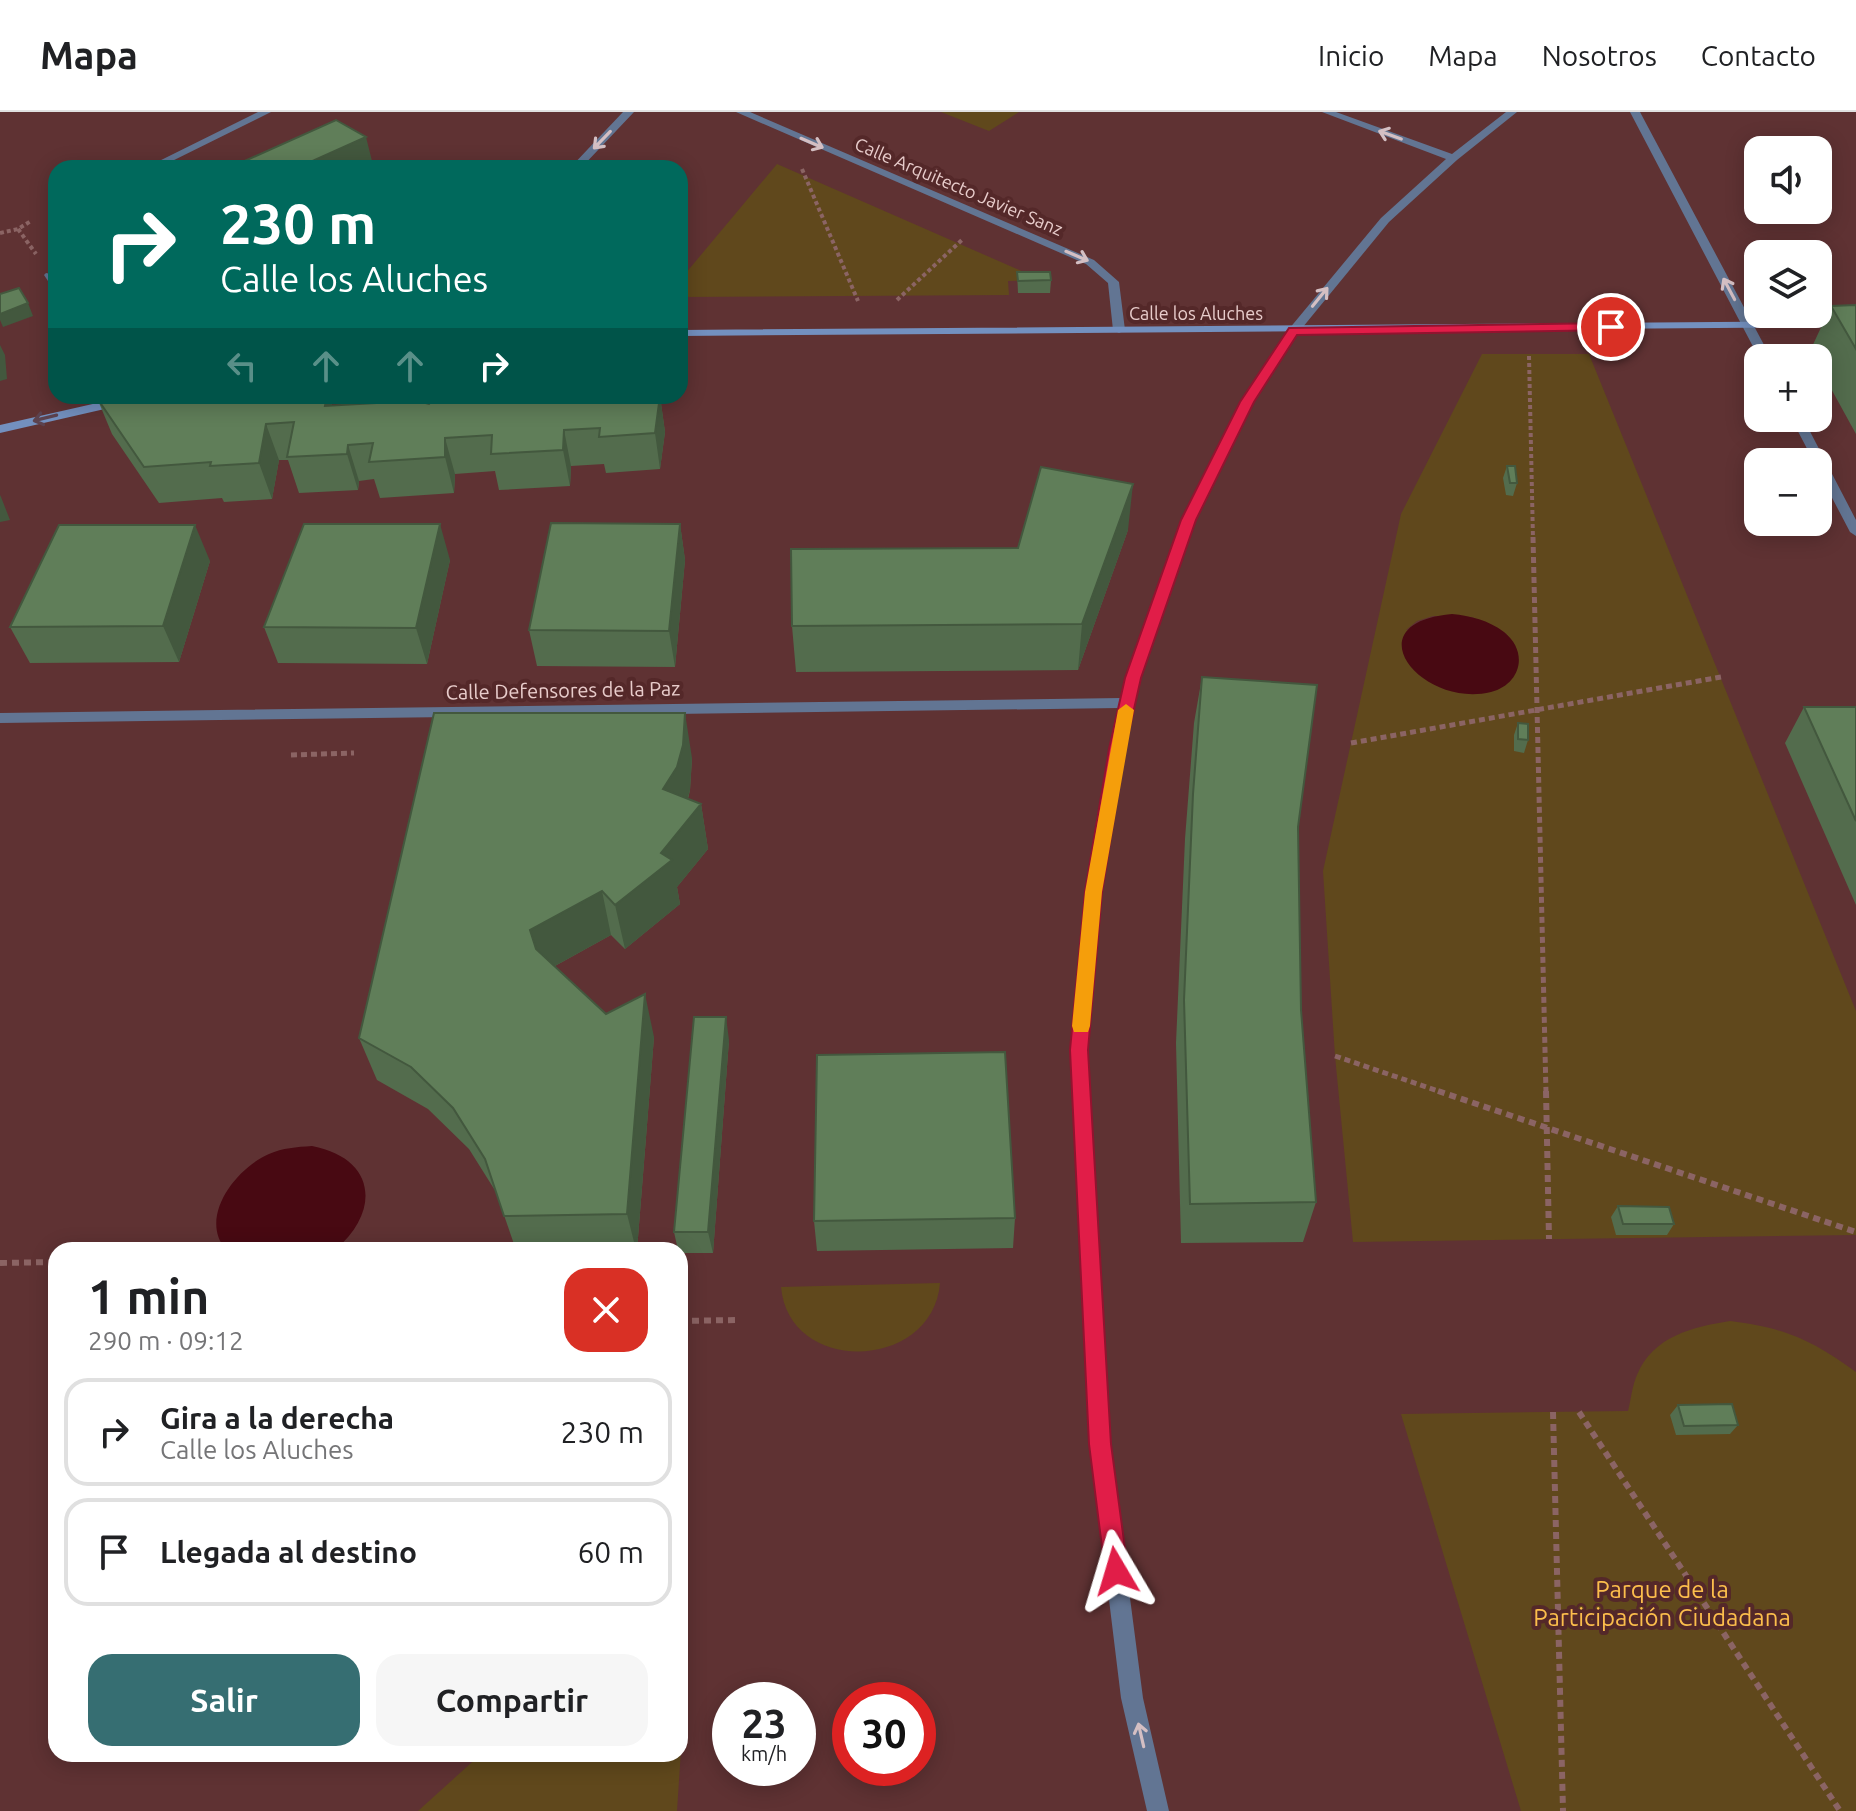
<!DOCTYPE html>
<html lang="es">
<head>
<meta charset="utf-8">
<style>
	:root { --surface:#fff; --page:#f6f6f6; --text:#202124; --muted:#757577; --line:#e0e0e0; --accent:#366e72 }
	body { margin:0; font-family:Ubuntu,sans-serif; background:var(--page); color:var(--text); height:100vh; display:flex; flex-direction:column; font-size:30px; white-space:nowrap }
	* { box-sizing:border-box; margin:0 }
	p { font-size:26px; color:var(--muted) }
	.icon { flex:none; width:44px; height:44px; fill:none; stroke:currentColor; stroke-width:2; stroke-linecap:round; stroke-linejoin:round }
	.map { position:relative; flex:1; overflow:hidden }
	.drawer { position:absolute; left:48px; top:1130px; width:640px; height:520px; display:flex; flex-direction:column; background:var(--surface); border-radius:24px; box-shadow:0 4px 20px #0003 }
	.drawer>* { flex:none }
	.hud { position:absolute; left:48px; top:48px; width:640px; height:244px; border-radius:24px; box-shadow:0 4px 20px #0003; background:#00695c; color:#fff; overflow:hidden }
	.controls { position:absolute; left:1744px; top:24px; display:grid; gap:16px }
	.controls a { display:grid; place-items:center; width:88px; height:88px; border-radius:16px; background:var(--surface); box-shadow:0 4px 20px #0003; font-size:40px }
	.speed { position:absolute; left:712px; top:1570px; display:flex; gap:16px; font-size:40px; font-weight:700; text-align:center }
	.speed>* { display:grid; place-content:center; width:104px; height:104px; border-radius:50%; background:var(--surface); box-shadow:0 4px 20px #0003; line-height:1 }
	.speed small { font-size:20px; font-weight:400 }
	.speed .limit { border:12px solid #d22; background:#fff; color:#111 }
	.pin { position:absolute; display:grid; place-items:center; width:68px; height:68px; color:#fff; margin:-34px; border:4px solid #fff; border-radius:50%; box-shadow:0 2px 8px #0007 }
	.me { position:absolute; width:88px; margin:-44px; rotate:353deg; stroke-linejoin:round; filter:drop-shadow(0 0 6px #0008) }
	.turn { display:flex; align-items:center; gap:28px; height:168px; padding:0 40px; font-size:36px }
	.turn .icon { width:104px; height:104px; stroke-width:2.5 }
	.turn b { display:block; font-size:56px; line-height:68px }
	.lanes { display:flex; align-items:center; height:76px; padding:0 40px; background:#0003; justify-content:center; gap:40px; direction:ltr }
	.lanes .off { opacity:.35 }
	.round { display:grid; place-items:center; flex:none; width:84px; height:84px; border-radius:24px; background:var(--page) }
	.summary { display:flex; align-items:center; justify-content:space-between; height:136px; padding:0 40px }
	h1 { font-size:48px; font-weight:600; line-height:60px }
	.button { display:flex; gap:16px; margin-top:auto; padding:16px 40px }
	.button a { flex:1; height:92px; border-radius:24px; background:var(--accent); color:#fff; font-size:32px; font-weight:600; line-height:92px; text-align:center }
	.button a+a { background:var(--page); color:var(--text) }
	ul { padding:0; list-style:none }
	li { display:flex; align-items:center; gap:24px; height:108px; margin:0 16px 12px; padding:0 24px; border:4px solid var(--line); border-radius:24px }
	li div { flex:1 }
	li b { display:block; font-size:30px }
	li em { font-style:normal }
	header { display:flex; align-items:center; gap:48px; box-sizing:border-box; height:112px; padding:0 40px; background:var(--surface); border-bottom:2px solid var(--line) }
	header strong { font-size:38px }
	nav { display:flex; gap:44px; margin-inline-start:auto; font-size:28px }
	.map>svg:first-child { display:block }
	.green { fill:#60481c; fill-rule:evenodd }
	.water { fill:#480912 }
	.lines { fill:none; stroke-linecap:round; stroke-linejoin:round }
	.path-far2 { stroke:#8b6464; stroke-width:4; stroke-dasharray:4 3; stroke-linecap:butt }
	.path-far1 { stroke:#8b6464; stroke-width:5; stroke-dasharray:6 4; stroke-linecap:butt }
	.path { stroke:#8b6464; stroke-width:6; stroke-dasharray:7 5; stroke-linecap:butt }
	.street { fill:#627593; fill-rule:evenodd }
	.secondary { fill:#7390bf; fill-rule:evenodd }
	.wall { fill:#536c4d }
	.shaded-wall { fill:#43583e }
	.building { fill:#607e59; stroke:#43583e; stroke-width:2 }
	.oneway { stroke:#d4bfc3 }
	.oneway2 { stroke:#5c424e }
	.route { fill:#e11d48; stroke:#92132f; stroke-width:2 }
	.slow { fill:#f59e0b }
	.labels { text-anchor:middle; dominant-baseline:central; stroke-width:8; stroke-linejoin:round; paint-order:stroke }
	.far-street-label { font-size:18px; fill:#e8cccb; stroke:#542829 }
	.street-label { font-size:20px; fill:#e8cccb; stroke:#542829 }
	.near-park-label { font-size:24px; fill:#fcbe4c; stroke:#542829 }
</style>
</head>
<body>
<header>
<strong>Mapa</strong>
<nav><a>Inicio</a><a>Mapa</a><a>Nosotros</a><a>Contacto</a></nav>
</header>
<div class="map">
<svg width="1856" height="1699" viewBox="0 0 1856 1699">
	<rect width="100%" height="100%" fill="#5f3233"/>
	<path class="green" d="M941 0H1019L989 19Z
		M777 52 1042 168 1008 169 1009 183 680 185V168Z
		M1482 242H1589L1856 899V1123L1353 1130 1335 944 1323 759 1401 402ZM1433 504 1472 505 1507 522 1406 518 1417 509Z
		M940 1171C933 1259 789 1264 781 1175Z
		M1730 1209C1785 1216 1810 1227 1856 1260V1699H1521L1401 1302 1628 1299C1631 1288 1632 1274 1637 1263 1653 1224 1693 1215 1730 1209Z
		M680 1562H686L677 1699H418L481 1642H680Z"/>
	<path class="water" d="M1452 502C1471 504 1488 508 1504 520 1529 540 1521 572 1491 580 1422 597 1351 511 1452 502Z
		M312 1034C375 1046 382 1098 335 1138H226C198 1105 236 1056 269 1042 283 1036 296 1035 312 1034Z"/>
	<g class="lines">
		<path class="path-far2" d="M802 57 858 189
			M18 117 36 142
			M0 121 18 117 31 109
			M897 188 963 127
			M1529 244 1533 427"/>
		<path class="path-far1" d="M1533 425 1546 981
			M1351 631 1721 565
			M291 643 354 641
			M1335 944 1444 981"/>
		<path class="path" d="M1438 979 1856 1120
			M1546 979 1549 1127
			M0 1151 56 1150
			M680 1209 737 1208
			M1553 1300 1563 1699
			M1579 1300 1840 1699"/>
		<path class="street" d="M258 0H271L158 56H145Z
			M623 0H634L581 56H570Z
			M736 0H750L1094 148 1119 170 1125 218 1119 221 1113 218 1108 171 1086 152Z
			M1322 0H1336L1452 42 1506 0H1517L1457 48 1389 110 1298 221 1253 290 1194 408 1140 566 1124 637 1101 780 1087 938 1110 1332 1143 1586 1169 1699H1147L1121 1586 1090 1332 1071 938 1085 780 1119 596 0 611V601L1121 586 1126 566 1182 408 1241 290 1289 217 1381 106 1446 47Z
			M1630 0H1640L1771 246H1759Z
			M56 91V97L51 96V92Z
			M46 161 56 163V176L52 175 44 163Z
			M1791 306H1803L1856 408V424L1850 420 1818 359V350H1814Z"/>
		<path class="secondary" d="M1856 209V215L680 224V218Z
			M128 284H150L144 288 0 321V313Z"/>
	</g>
	<path class="wall" d="M1017 160 1051 168 1050 181H1018Z
		M1856 193V322L1818 253V246H1814L1810 239 1831 194Z
		M107 284H242L243 286 329 284 332 294 429 292 477 286 660 284 665 320 660 357 606 361 604 352 571 354 570 374 499 378 495 359 455 362 454 381 380 386 374 367 359 369 358 378 299 381 288 348H279L272 387 224 390 222 386 159 391 112 322 97 286Z
		M1507 354 1517 371 1513 384 1506 383 1503 366Z
		M680 412 685 448 675 555 537 554 529 518Z
		M1128 418 1078 558 796 560 792 514 1018 436Z
		M450 448 427 552 278 551 264 515Z
		M210 449 179 550 30 551 10 515Z
		M1202 565 1298 715 1301 898 1316 1090 1303 1130 1181 1131 1176 931 1185 727 1194 611Z
		M1804 595H1856V793L1785 631Z
		M1518 611 1528 628 1524 641 1514 639V623Z
		M692 646 690 678 688 687 701 692 708 737 677 775 680 792 625 837 611 823 555 854 606 902 654 925 637 1138H516L496 1080 469 1037 428 997 377 968 359 926Z
		M729 928 713 1141H680V1138H678L674 1120Z
		M1618 1094 1674 1112 1667 1123H1616L1611 1105Z
		M1015 1106 1013 1136 817 1139 814 1109Z
		M1678 1293 1738 1313 1730 1322 1676 1323 1670 1303Z"/>
	<path class="shaded-wall" d="M366 25 372 49 357 56H297Z
		M28 191 33 204 3 215 0 208V202Z
		M680 226 682 246 680 259Z
		M0 233 5 243 7 267 0 269Z
		M226 284H242L245 293 225 287Z
		M327 284H329L338 316 325 294Z
		M660 284 665 320 660 357 655 321Z
		M266 312 279 348 272 387 259 351Z
		M564 318 571 354 570 374 563 338Z
		M445 326 455 362 454 381 445 345Z
		M348 333 359 369 358 378 347 342Z
		M1133 372 1128 418 1078 558 1082 512Z
		M0 383 1 385 10 408 0 410Z
		M440 412 450 448 427 552 416 516Z
		M680 412 685 448 675 555 669 519Z
		M195 413 210 449 179 550 163 514Z
		M685 601 692 646 690 678 684 700 663 677Z
		M701 692 708 737 677 775 680 792 625 837 615 793Z
		M602 779 611 823 542 861 530 818Z
		M645 882 654 925 637 1138H636L627 1102Z
		M726 905 729 928 713 1141 708 1120Z"/>
	<path class="building" d="M336 8 366 25 297 56H229Z
		M1017 160H1050L1051 168 1018 169Z
		M19 176 28 191 0 202V182Z
		M1856 193V237L1831 194Z
		M107 284H226L225 287 267 284H327L325 294 376 291 383 284H398L429 292 437 284H468L477 286 479 284H660L655 321 599 325 600 316 564 318 563 338 491 342 492 323 445 326V345L369 350 373 331 348 333 347 342 287 345 294 310 266 312 259 351 210 354 211 350 144 355 97 286Z
		M1507 354H1515L1517 371H1510Z
		M1041 355 1133 372 1082 512 792 514 791 437 1018 436Z
		M551 411 680 412 669 519 529 518Z
		M304 412H440L416 516 264 515Z
		M59 413H195L163 514 10 515Z
		M1202 565 1317 573 1298 715 1301 898 1316 1090 1190 1092 1184 888 1193 682Z
		M1804 595H1856V709Z
		M434 601H685L683 633 677 655 663 677 701 692 661 741 672 748 615 793 602 779 530 818 536 837 606 902 645 882 627 1102 504 1104 485 1047 453 996 411 955 359 926Z
		M1518 611 1528 612V628L1518 627Z
		M694 905H726L708 1120H674Z
		M1005 940 1015 1106 814 1109 817 943Z
		M1618 1094 1669 1095 1674 1112H1623Z
		M1732 1292 1738 1313 1684 1314 1678 1293Z"/>
	<defs><path id="oneway-shaft" d="M-6 0H5M1.5-3L5.5 0L1.5 3" fill="none" stroke-width="1.6" stroke-linecap="round" stroke-linejoin="round" transform="scale(2)"/></defs>
	<g class="oneway">
		<use href="#oneway-shaft" transform="translate(1390 23) rotate(-160)"/>
		<use href="#oneway-shaft" transform="translate(602 28) rotate(134)"/>
		<use href="#oneway-shaft" transform="translate(812 31) rotate(23)"/>
		<use href="#oneway-shaft" transform="translate(1077 144) rotate(23)"/>
		<use href="#oneway-shaft" transform="translate(1729 177) rotate(-118)"/>
		<use href="#oneway-shaft" transform="translate(1320 185) rotate(-51)"/>
		<use href="#oneway-shaft" transform="translate(1141 1623) rotate(-103)"/>
	</g>
	<use class="oneway2" href="#oneway-shaft" transform="translate(45 306) rotate(166)"/>
	<path class="route" d="M1611 211 1617 215 1615 218 1297 223 1254 290 1196 408 1141 566 1125 637 1102 780 1088 938 1111 1332 1128 1459 1124 1467 1116 1471 1108 1467 1105 1459 1089 1332 1070 938 1085 780 1109 637 1125 566 1181 408 1240 290 1289 216Z"/>
	<path class="slow" d="M1126 592 1134 598 1102 780 1090 914 1088 920H1074L1072 914 1085 780 1118 598Z"/>
	<g class="labels">
		<g class="far-street-label">
			<text transform="translate(959 74) rotate(23)">Calle Arquitecto Javier Sanz</text>
			<text x="1196" y="201">Calle los Aluches</text>
		</g>
		<g class="street-label">
			<text transform="translate(563 578) rotate(-1)">Calle Defensores de la Paz</text>
		</g>
		<g class="near-park-label">
			<text x="1662" y="1477">Parque de la<tspan x="1662" dy="28">Participación Ciudadana</tspan></text>
		</g>
	</g>
</svg>
<div class="controls">
<a><svg class="icon" aria-label="sound" viewBox="0 0 24 24"><path d="M4 9h4l5-4v14l-5-4H4zM17 9q2 3 0 6"/></svg></a>
<a><svg class="icon" aria-label="layers" viewBox="0 0 24 24"><path d="M12 4l9 5-9 5-9-5zM3 14l9 5 9-5"/></svg></a>
<a>+</a>
<a>−</a>
</div>
<div class="speed"><div>23<small>km/h</small></div><div class="limit">30</div></div>
<div class="pin" style="left:1611px;top:215px;background:#d93025"><svg class="icon" aria-label="arrive" viewBox="0 0 24 24"><path d="M6 21V4h12l-3 4 3 4H6"/></svg></div>
<svg class="me" style="left:1116px;top:1459px" viewBox="-20 -20 40 40"><path d="M0-17L14 15 0 8-14 15z" fill="#e11d48" stroke="#fff" stroke-width="4"/></svg>
<div class="hud">
<div class="turn"><svg class="icon" aria-label="right" viewBox="0 0 24 24"><path d="M7 20v-9h11M14 6l5 5-5 5"/></svg><div><b>230 m</b>Calle los Aluches</div></div>
<div class="lanes"><svg class="icon off" aria-label="left" viewBox="0 0 24 24"><path d="M17 20v-9H6M10 6l-5 5 5 5"/></svg><svg class="icon off" aria-label="ahead" viewBox="0 0 24 24"><path d="M12 20V5M6 11l6-6 6 6"/></svg><svg class="icon off" aria-label="ahead" viewBox="0 0 24 24"><path d="M12 20V5M6 11l6-6 6 6"/></svg><svg class="icon" aria-label="right" viewBox="0 0 24 24"><path d="M7 20v-9h11M14 6l5 5-5 5"/></svg></div>
</div>
<section class="drawer">
<div class="summary"><div><h1>1 min</h1><p>290 m · 09:12</p></div><a class="round" style="background:#d93025;color:#fff"><svg class="icon" aria-label="close" viewBox="0 0 24 24"><path d="M6 6l12 12M18 6L6 18"/></svg></a></div>
<ul>
<li><svg class="icon" aria-label="right" viewBox="0 0 24 24"><path d="M7 20v-9h11M14 6l5 5-5 5"/></svg><div><b>Gira a la derecha</b><p>Calle los Aluches</p></div><em>230 m</em></li>
<li><svg class="icon" aria-label="arrive" viewBox="0 0 24 24"><path d="M6 21V4h12l-3 4 3 4H6"/></svg><div><b>Llegada al destino</b></div><em>60 m</em></li>
</ul>
<div class="button"><a>Salir</a><a>Compartir</a></div>
</section>
</div>
</body>
</html>
